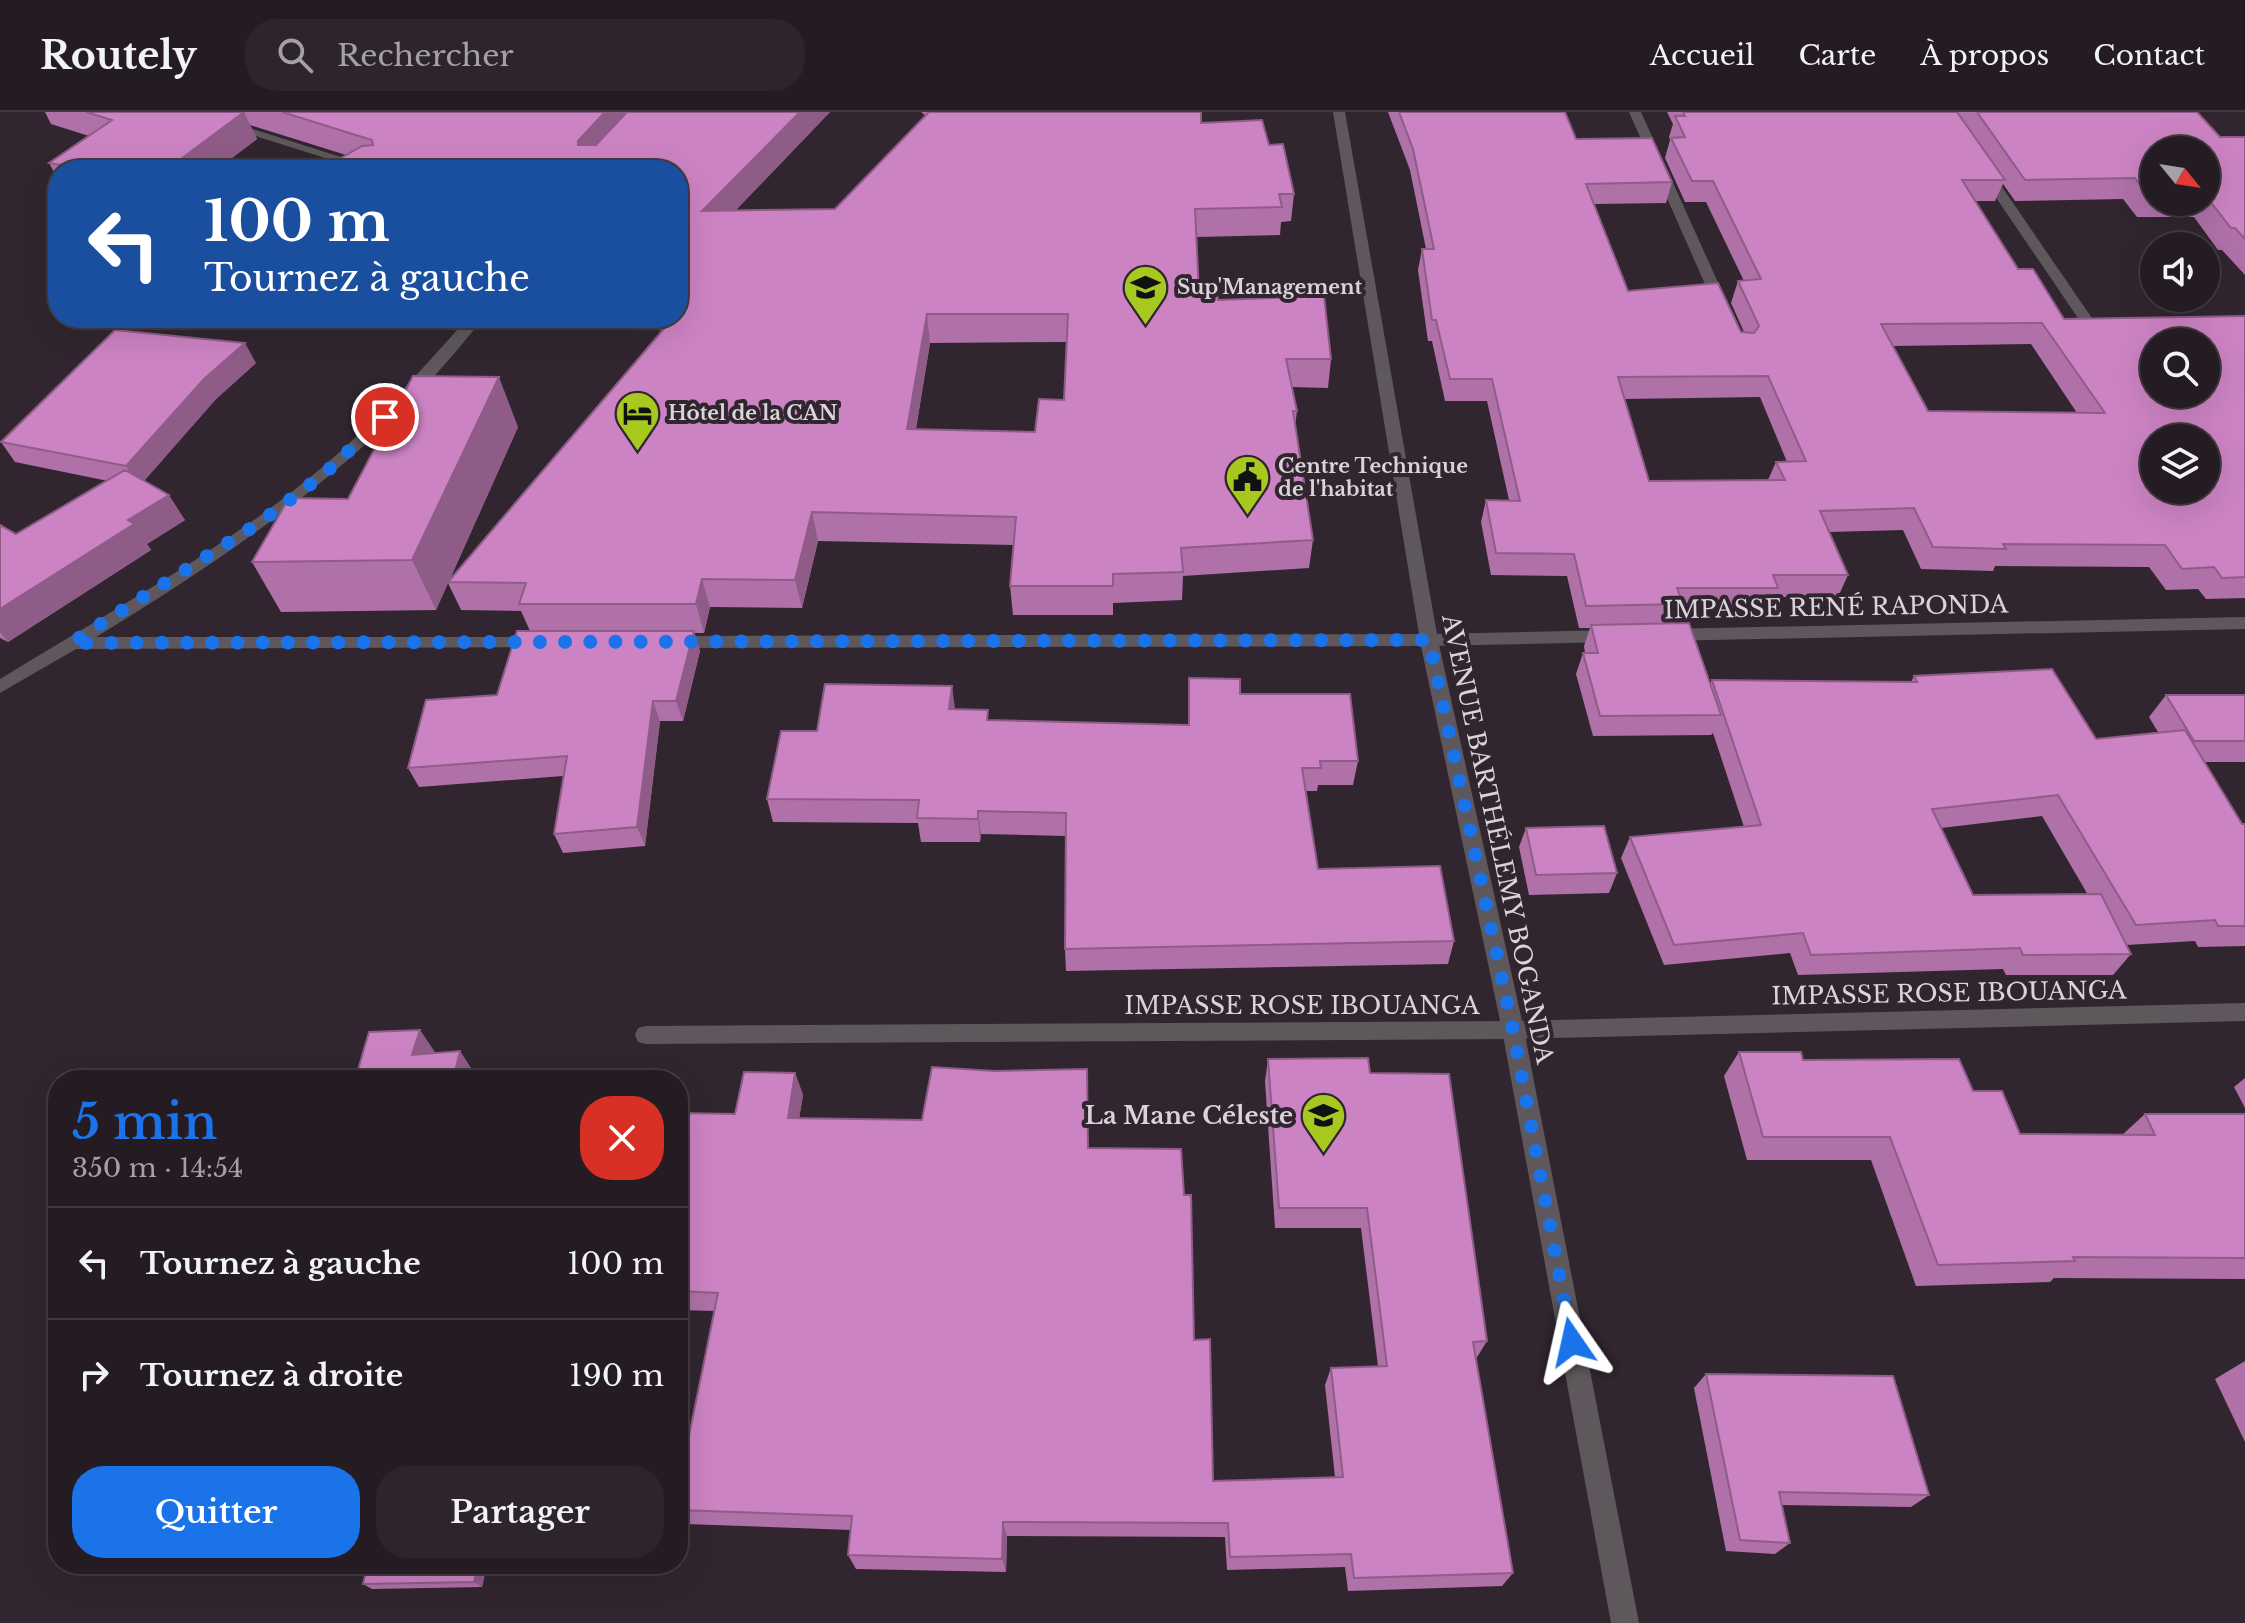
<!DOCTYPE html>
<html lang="fr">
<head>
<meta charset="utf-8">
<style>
	:root { --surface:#251c23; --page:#2d252b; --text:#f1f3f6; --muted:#a3a1a6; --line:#423a41; --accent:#1a73e8 }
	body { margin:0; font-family:"Libre Baskerville",serif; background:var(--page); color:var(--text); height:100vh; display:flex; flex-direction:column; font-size:30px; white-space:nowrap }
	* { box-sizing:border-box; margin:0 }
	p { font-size:26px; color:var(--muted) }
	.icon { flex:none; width:44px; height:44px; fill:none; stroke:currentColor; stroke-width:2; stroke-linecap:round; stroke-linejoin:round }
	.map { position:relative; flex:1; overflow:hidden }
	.details { position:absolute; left:48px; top:958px; width:640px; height:504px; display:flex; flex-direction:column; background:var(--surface); border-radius:32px; box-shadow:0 8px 32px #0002,0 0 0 2px var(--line) }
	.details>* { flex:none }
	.top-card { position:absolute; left:48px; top:48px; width:640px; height:168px; border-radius:32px; box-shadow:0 8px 32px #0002,0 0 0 2px var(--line); background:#1a4fa0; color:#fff; overflow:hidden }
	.needle { width:52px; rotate:120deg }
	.controls { position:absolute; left:2140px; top:24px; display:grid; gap:16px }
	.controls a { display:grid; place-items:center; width:80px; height:80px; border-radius:50%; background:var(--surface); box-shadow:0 8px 32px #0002,0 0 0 2px var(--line); font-size:40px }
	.pin { position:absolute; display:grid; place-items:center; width:68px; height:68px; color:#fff; margin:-34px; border:4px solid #fff; border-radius:50%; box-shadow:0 2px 8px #0007 }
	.me { position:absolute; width:88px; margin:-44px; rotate:349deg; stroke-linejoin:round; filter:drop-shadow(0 0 6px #0008) }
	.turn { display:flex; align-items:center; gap:28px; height:168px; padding:0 24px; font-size:36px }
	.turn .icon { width:104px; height:104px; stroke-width:2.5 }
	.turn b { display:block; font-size:56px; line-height:68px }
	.round { display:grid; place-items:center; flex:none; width:84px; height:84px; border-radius:32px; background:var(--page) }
	.overview { display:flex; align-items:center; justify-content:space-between; height:136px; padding:0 24px }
	h1 { font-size:48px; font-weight:600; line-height:60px; color:var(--accent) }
	.cta { display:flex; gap:16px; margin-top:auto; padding:16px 24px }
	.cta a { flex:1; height:92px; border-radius:32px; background:var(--accent); color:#fff; font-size:32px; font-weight:600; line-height:92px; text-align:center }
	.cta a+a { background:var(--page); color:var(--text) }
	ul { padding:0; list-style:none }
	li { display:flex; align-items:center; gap:24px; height:112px; padding:0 24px; border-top:2px solid var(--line) }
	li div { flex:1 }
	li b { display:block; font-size:30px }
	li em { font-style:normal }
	header { display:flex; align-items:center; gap:48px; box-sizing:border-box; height:112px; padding:0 40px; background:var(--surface); border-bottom:2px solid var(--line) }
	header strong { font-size:38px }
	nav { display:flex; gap:44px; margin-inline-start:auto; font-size:28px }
	.search { width:560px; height:72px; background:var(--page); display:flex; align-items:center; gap:20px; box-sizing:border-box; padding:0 28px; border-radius:32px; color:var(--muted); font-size:30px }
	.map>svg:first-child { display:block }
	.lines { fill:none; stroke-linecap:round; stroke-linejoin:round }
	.minor { fill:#5e585d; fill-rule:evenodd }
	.tertiary { fill:#5e585d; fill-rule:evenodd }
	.wall { fill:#af71a8; fill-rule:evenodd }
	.shaded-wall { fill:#8f5c88 }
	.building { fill:#cc83c3; stroke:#8f5c88; stroke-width:2; fill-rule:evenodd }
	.route { stroke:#1a73e8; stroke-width:14; stroke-dasharray:0 25.2 }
	.labels { text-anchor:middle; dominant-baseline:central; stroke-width:8; stroke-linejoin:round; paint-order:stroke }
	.far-poi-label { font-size:20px; font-weight:bold; fill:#dad3d9; stroke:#31262f; text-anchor:start }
	.street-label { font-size:24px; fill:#dad3d9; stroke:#31262f }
	.poi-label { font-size:24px; font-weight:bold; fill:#dad3d9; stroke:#31262f; text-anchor:end }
</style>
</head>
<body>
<header>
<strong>Routely</strong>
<div class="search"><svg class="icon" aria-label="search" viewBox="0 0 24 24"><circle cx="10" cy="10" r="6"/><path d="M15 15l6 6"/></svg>Rechercher</div>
<nav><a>Accueil</a><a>Carte</a><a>À propos</a><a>Contact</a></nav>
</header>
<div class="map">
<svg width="2245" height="1511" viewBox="0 0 2245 1511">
	<rect width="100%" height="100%" fill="#31262f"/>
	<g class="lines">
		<path class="minor" d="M180 0H199L382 58H363Z
			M1629 0H1641L1730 197 1728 200H1718L1716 197Z
			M1979 56H1989L2096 212 2094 215H2084L1978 59Z
			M2245 505V517L1665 529 1656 523 1665 517Z
			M1613 518 1622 524 1613 530 1429 534 1420 528 1429 522Z
			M2245 891V909L1513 927 646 932 638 930 635 923 638 916 646 914 1513 909Z"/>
		<path class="tertiary" d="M1333 0H1345L1438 528 1524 918 1639 1511H1611L1502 918 1421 534 673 536 664 530 673 524 1419 522Z
			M468 206H483C379 342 240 437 96 525H541L547 527 550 531 547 535 76 537 0 581V567C108 501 222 439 319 358 374 312 421 258 468 206Z"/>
	</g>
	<path class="wall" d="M45 0H830L736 98 835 97 926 4 921 0H1201V11L1269 33 1294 82 1291 109 1281 110 1280 123 1196 125 1199 181 1218 188 1331 247 1328 276 1292 275 1297 299 1295 314 1313 428 1309 456 1183 464 1182 488 1113 491V503H1013L1010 474 1014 433 818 429 802 496 710 495 704 521H694L700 539 683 609H660L645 734 563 741 554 722 563 664 419 675 408 656 497 583 530 519 521 499 461 498 448 471 436 498 281 500 252 450 348 387 518 315 450 467 662 218 566 217 563 206H678V58L346 43 250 13 257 27 216 58H58V67L49 51 89 24 51 12ZM1067 230 1064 288 1035 320 916 317 930 231Z
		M1388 0H1565L1576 27 1672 70 1666 91 1594 92 1628 179 1744 220 1731 191 1738 169H1744L1706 90H1685L1665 46 1670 28 1669 25 1673 12 1667 0H2197L2220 25H2245V163L2222 138H2218L2194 105H2137L2123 87 2015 89 2003 72 1995 89H1975L2018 157 2064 207 2245 204V486L2206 487 2198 477 2166 478 2149 455 1995 454 1993 459 1921 457 1903 418 1829 420 1848 463 1838 485H1774L1768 498 1681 497 1675 511 1710 572 1712 568 1911 570 1914 564 2096 627 2158 620 2149 605 2166 583H2245V650H2204L2242 712H2245V834L2198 835 2195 829 2126 833 2131 842 2113 863H2006L2003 857 1798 863 1790 841 1664 853 1621 746 1630 725 1744 715 1713 621 1711 623 1593 624 1576 562 1583 541H1585L1584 534 1590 516H1579L1567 464 1491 463 1481 410 1486 388H1509L1487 289H1445L1432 229H1428L1418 158 1422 137H1426L1410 58ZM2154 38H2206V90H2154ZM2031 232 2077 301 1928 299 1893 234ZM1760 285 1787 350H1776L1768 368 1649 369 1624 287ZM2042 704 2088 783H1973L1941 716Z
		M256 251 216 287 144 369 185 408 147 432 151 438 8 530 0 526V413L16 422 108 369 15 350 1 330Z
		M1189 566 1240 582 1358 649 1353 673H1318L1317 679H1305L1318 757 1454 829 1448 852 1066 859 1065 837 1066 724 981 722 980 730H921L918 711 773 710 767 687 817 619 955 598 989 608 1188 613Z
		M1526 716 1617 761 1609 781 1529 783 1519 735Z
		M1739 940 1803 948 1973 979 2020 1022 2122 1023 2145 1002H2245V1167L2054 1166 2050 1170 1916 1174 1871 1048H1747L1724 964Z
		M1268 947 1370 961 1487 1229 1476 1247 1513 1461 1502 1474 1348 1479 1345 1455 1227 1458 1225 1425 1007 1424 1006 1460 856 1457 848 1443 851 1418 686 1412 678 1403V1378L715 1199 678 1198V1001L735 1002 795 961 803 983 799 1006 922 1008 1088 979V1036L1194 1228 1213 1369 1335 1365 1325 1273 1331 1256 1378 1254 1361 1116H1275L1265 969Z
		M2245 966V996L2234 975Z
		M2245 1249V1330L2215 1267Z
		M1706 1262 1929 1383 1911 1395 1781 1393 1790 1431 1775 1442 1726 1439 1694 1276Z
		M487 1452 482 1475 372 1477 363 1472Z"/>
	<path class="shaded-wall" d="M244 0 257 27 216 58H166Z
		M605 0H644L586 56 578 33V29Z
		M800 0H830L709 126 702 99Z
		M927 202 930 231 911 346 907 317Z
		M245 231 256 251 216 287 138 375 126 354 204 267Z
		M499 265 518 315 436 498 412 448Z
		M169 383 185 408 147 432 151 438 8 530 0 520V497L128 408Z
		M812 400 818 429 802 496 795 468Z
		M702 467 710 495 704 521 696 492Z
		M694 519 700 539 683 609 676 589Z
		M952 574 955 597H949Z
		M653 589 660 609 645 734 637 715Z
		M978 699 981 722 980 730 978 707Z
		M420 918 435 940 428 965 412 943Z
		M460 939 475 962 474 968H453Z
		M795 961 803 983 796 1027 788 1006Z
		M1003 1410 1007 1424 1006 1460 1002 1447Z
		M478 1452H487L482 1475 474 1470Z"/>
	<path class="building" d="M86 0H244L166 58H141L128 56 126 58H90L49 51 112 8Z
		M282 0H605L578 29V33H596L627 0H800L702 99 835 97 929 0H1201V11L1262 8 1269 33 1283 32 1294 82H1279L1282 95 1195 97 1199 181H1217L1218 188 1324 184 1331 247H1286L1297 299H1293L1313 428 1181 436 1183 460 1113 462V474H1010L1016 405 812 400 795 468 702 467 696 492H519L526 471 448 470 673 206H678V200L686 190H678V58H320L362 34 373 33 372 28ZM927 202H1068L1064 288 1039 287 1035 320 907 317Z
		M1399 0H1565L1576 27 1652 26 1672 70 1586 72 1628 179 1718 171 1741 220 1754 221 1759 214 1738 169 1761 167 1713 69H1692L1671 26 1685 25 1675 4H1685L1683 0H1957L2005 68H1962L2018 157H2033L2064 207 2245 204V465L2222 466 2214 455 2182 457 2165 433 2003 432 2006 437 1933 435 1914 396 1820 399 1848 463H1773L1778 476H1677L1683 492 1586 494 1574 442 1496 441 1486 388 1520 389 1492 267H1450L1436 208H1432L1422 137H1434L1413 37ZM2042 211 2105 301 1928 299 1881 212ZM2154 230H2206V282H2154ZM1768 264 1806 349 1776 350 1785 368 1649 369 1618 265ZM2154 326H2206V378H2154Z
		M1977 0H2197L2220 25H2245V127L2235 116H2231L2206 84V38H2154V84H2149L2135 66 2025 68Z
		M115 218 245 231 204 267 126 354 1 330Z
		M413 264 499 265 412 448 252 450 289 386 348 387Z
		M125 358 169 383 128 408 134 412 0 497V413L16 422Z
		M1689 511 1721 603 1600 604 1583 541H1598L1591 513Z
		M517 519H694L676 589H653L637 715 554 722 567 644 408 656 426 588 497 583Z
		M2052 557 2096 627 2185 618 2242 712H2245V814H2218L2215 808 2136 813 2058 683 1932 697 1973 783 2101 782 2131 842 2023 843 2020 836 1811 843 1803 821 1674 833 1630 725 1761 713 1712 568 1917 570 1914 564Z
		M1189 566 1240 567V582H1350L1358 649H1320L1321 656H1302L1318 757 1440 754 1454 829 1065 837 1066 701 978 699V707L917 706 919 688 767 687 781 619H817L825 572 952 574 949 597 988 598 987 608 1189 613Z
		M2166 583H2245V629H2194Z
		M1604 714 1617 761 1536 763 1526 716Z
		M420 918 412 943 460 939 453 968H355L369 920Z
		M1739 940H1801L1803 948 1959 947 1973 979H2002L2020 1022 2155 1023 2145 1002H2245V1146L2073 1145 2075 1149 1938 1153 1890 1025H1763Z
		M1368 946 1370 961 1449 962 1487 1229 1473 1230 1513 1461 1354 1466 1351 1442 1230 1445 1228 1411 1003 1410 1002 1447 848 1443 852 1404 678 1398V1378L718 1181 678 1179V1001L735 1002 744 960 795 961 788 1006 922 1008 932 955 994 959 1087 957 1088 1036 1181 1037 1184 1083H1191L1194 1228 1210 1227 1213 1369 1343 1365 1331 1256 1387 1254 1367 1096H1279L1268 947Z
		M1706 1262 1893 1264 1929 1383 1779 1380 1790 1431 1740 1428Z
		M368 1452H478L474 1470 363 1472Z"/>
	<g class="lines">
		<path class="route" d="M385 305 324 362 259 411 71 531 1429 528 1513 918 1572 1230"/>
	</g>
	<defs>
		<symbol id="university-pin" viewBox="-11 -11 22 30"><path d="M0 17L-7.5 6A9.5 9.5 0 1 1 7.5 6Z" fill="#a7c81f" stroke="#31262f"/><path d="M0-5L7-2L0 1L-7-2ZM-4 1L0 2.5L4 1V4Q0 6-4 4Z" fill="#111"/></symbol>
		<symbol id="hotel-pin" viewBox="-11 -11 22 30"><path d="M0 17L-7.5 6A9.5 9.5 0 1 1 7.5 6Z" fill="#a7c81f" stroke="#31262f"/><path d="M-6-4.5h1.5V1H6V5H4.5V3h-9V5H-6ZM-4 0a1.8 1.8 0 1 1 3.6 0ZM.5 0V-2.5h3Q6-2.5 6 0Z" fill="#111"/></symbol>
		<symbol id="civic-pin" viewBox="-11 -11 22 30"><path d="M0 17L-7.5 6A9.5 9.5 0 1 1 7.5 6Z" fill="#a7c81f" stroke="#31262f"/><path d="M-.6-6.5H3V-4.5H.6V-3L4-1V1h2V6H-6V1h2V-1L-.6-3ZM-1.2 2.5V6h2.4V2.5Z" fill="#111"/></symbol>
		<symbol id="school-pin" viewBox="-11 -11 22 30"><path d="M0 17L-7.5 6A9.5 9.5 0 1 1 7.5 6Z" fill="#a7c81f" stroke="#31262f"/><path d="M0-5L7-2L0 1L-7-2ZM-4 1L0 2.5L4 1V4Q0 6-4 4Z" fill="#111"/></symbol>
	</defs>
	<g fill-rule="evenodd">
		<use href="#university-pin" x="1120" y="150" width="51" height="69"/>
		<use href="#hotel-pin" x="612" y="276" width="51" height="69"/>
		<use href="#civic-pin" x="1222" y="340" width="51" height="69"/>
		<use href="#school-pin" x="1298" y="978" width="51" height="69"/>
	</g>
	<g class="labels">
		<g class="far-poi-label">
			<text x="1177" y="175">Sup'Management</text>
			<text x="668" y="301">Hôtel de la CAN</text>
			<text x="1278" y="354">Centre Technique<tspan x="1278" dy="23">de l'habitat</tspan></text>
		</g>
		<g class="street-label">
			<text transform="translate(1836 495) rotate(-1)">IMPASSE RENÉ RAPONDA</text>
			<text transform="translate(1498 727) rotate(78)">AVENUE BARTHÉLEMY BOGANDA</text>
			<text transform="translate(1949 881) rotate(-1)">IMPASSE ROSE IBOUANGA</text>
			<text x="1302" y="893">IMPASSE ROSE IBOUANGA</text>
		</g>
		<g class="poi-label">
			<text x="1293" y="1003">La Mane Céleste</text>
		</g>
	</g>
</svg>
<div class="controls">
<a><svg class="needle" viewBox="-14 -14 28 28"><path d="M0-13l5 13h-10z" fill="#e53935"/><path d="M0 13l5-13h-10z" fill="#a3a1a6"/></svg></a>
<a><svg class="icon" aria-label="sound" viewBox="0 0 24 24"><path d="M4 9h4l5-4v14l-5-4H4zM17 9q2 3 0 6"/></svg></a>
<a><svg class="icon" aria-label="search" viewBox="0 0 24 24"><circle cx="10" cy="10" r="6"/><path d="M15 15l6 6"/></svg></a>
<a><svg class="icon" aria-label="layers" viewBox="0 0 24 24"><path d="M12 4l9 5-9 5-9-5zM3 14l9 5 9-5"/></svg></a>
</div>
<div class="pin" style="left:385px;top:305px;background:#d93025"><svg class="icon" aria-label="arrive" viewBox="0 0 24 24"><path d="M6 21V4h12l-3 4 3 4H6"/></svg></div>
<svg class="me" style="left:1572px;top:1230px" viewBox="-20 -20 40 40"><path d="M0-17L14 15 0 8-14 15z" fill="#1a73e8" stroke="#fff" stroke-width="4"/></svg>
<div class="top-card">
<div class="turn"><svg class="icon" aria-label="left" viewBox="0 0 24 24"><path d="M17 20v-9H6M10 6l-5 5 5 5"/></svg><div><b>100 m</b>Tournez à gauche</div></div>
</div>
<section class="details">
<div class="overview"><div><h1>5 min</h1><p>350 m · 14:54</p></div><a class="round" style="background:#d93025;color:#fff"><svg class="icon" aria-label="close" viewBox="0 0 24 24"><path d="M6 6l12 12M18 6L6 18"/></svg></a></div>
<ul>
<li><svg class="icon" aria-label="left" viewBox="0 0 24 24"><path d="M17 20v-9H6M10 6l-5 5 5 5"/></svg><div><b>Tournez à gauche</b></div><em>100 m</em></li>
<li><svg class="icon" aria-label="right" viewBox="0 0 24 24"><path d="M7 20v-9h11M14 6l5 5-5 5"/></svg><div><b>Tournez à droite</b></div><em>190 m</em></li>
</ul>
<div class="cta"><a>Quitter</a><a>Partager</a></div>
</section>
</div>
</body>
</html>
